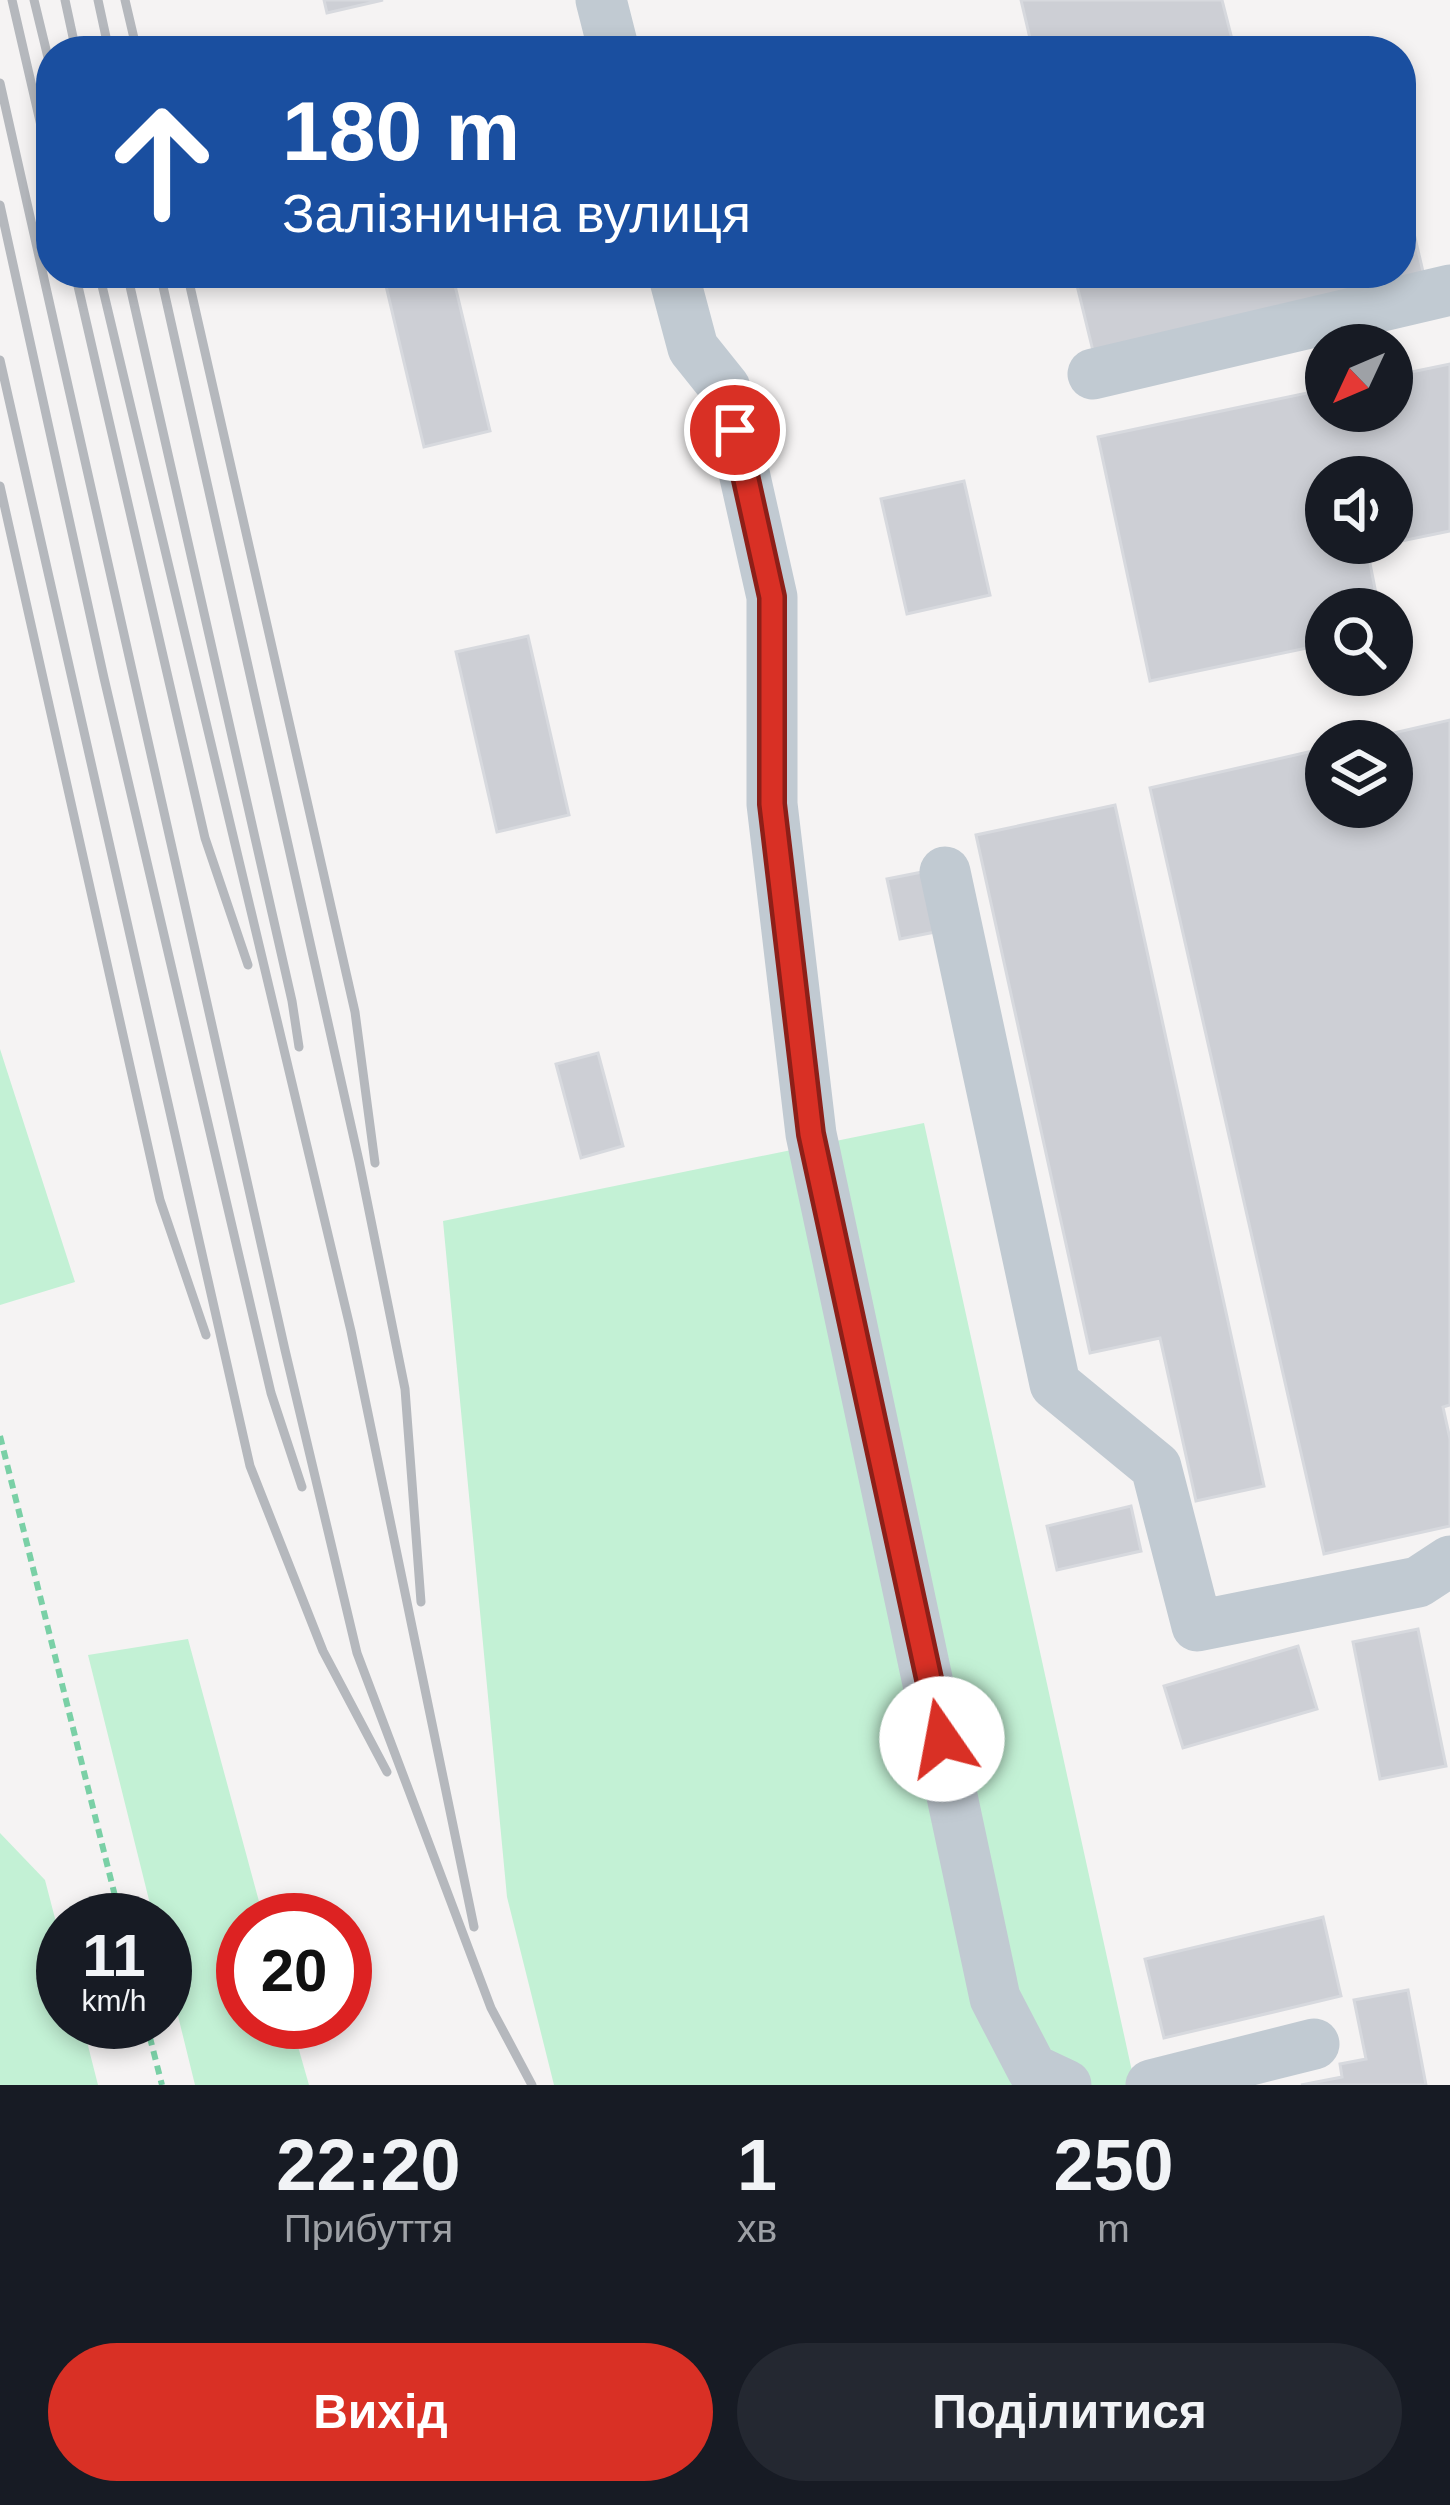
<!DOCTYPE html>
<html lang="uk">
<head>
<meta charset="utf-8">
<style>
	:root { --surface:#171b24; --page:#242831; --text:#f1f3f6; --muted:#9ea1a6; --accent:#d93025 }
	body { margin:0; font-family:Arial,sans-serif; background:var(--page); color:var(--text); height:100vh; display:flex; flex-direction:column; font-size:45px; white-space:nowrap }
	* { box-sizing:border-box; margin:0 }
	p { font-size:39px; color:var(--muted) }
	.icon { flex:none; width:66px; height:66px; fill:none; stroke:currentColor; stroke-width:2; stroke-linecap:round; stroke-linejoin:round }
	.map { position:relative; height:2085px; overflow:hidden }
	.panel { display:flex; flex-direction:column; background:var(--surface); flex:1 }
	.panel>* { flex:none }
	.banner { position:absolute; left:36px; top:36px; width:1380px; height:252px; border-radius:48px; box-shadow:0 6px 18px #0003; background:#1a4fa0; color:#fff; overflow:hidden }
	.needle { width:78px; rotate:226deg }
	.tools { position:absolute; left:1305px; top:324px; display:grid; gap:24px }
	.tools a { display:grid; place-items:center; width:108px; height:108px; border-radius:50%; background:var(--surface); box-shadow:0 6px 18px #0003; font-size:60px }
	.speed { position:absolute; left:36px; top:1893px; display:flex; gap:24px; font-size:60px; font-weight:700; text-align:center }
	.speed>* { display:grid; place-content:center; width:156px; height:156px; border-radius:50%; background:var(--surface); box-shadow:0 6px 18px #0003; line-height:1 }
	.speed small { font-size:30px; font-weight:400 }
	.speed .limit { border:18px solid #d22; background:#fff; color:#111 }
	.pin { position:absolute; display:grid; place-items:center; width:102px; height:102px; color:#fff; margin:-51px; border:6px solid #fff; border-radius:50%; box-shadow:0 3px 12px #0007 }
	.me { position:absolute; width:132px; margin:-66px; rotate:348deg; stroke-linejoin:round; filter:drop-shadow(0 0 9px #0008) }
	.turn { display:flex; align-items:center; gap:42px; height:252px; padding:0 48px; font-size:54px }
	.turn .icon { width:156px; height:156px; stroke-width:2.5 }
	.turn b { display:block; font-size:84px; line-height:102px }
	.eta { display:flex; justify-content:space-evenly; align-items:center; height:204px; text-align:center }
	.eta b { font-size:72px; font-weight:700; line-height:84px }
	.button { display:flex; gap:24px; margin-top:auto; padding:24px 48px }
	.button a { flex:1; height:138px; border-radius:72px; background:var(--accent); color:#fff; font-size:48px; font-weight:700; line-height:138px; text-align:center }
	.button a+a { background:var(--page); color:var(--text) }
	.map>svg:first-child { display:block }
	.green { fill:#c3f1d5 }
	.building { fill:#cdcfd5; stroke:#d7d9de; stroke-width:3 }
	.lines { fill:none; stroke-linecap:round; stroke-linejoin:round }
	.path { stroke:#7ad0a6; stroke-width:6; stroke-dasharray:9 6; stroke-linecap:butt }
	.minor { stroke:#c1cad2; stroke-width:51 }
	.rail { stroke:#b5b8bd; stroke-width:9 }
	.route-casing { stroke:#8d1f18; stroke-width:30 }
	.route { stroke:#d93025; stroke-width:21 }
</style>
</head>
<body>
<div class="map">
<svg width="1450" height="2085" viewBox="0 0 1450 2085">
	<rect width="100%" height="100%" fill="#f5f3f3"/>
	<path class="green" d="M0 1049 75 1282 0 1305Z
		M924 1123 1135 2085H554L507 1897 443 1221Z
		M188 1639 264 1920H243V2022H291L309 2085H195L165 1963V1920H154L88 1655Z
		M0 1833 45 1880 63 1949V2022H82L98 2085H0Z"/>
	<path class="building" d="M324 0H383L327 13Z
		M1021 0H1222L1235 51H1033Z
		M1401 178 1424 276 1094 355 1074 273H1401Z
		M383 273H452L490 431 424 447Z
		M1450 364V531L1392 543V477H1326V543H1392L1367 548 1379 609H1326V644L1150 681 1098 437 1326 389V411H1392V376Z
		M964 481 990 595 907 614 881 499Z
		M528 636 569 815 497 832 456 652Z
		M1450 720V1405L1443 1407 1450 1439V1526L1324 1554 1150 788 1326 748V807H1392V741H1359Z
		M1115 805 1264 1486 1196 1501 1160 1338 1090 1353 976 835Z
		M922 872 935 932 900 939 887 879Z
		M598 1053 623 1146 581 1158 556 1064Z
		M1131 1506 1141 1551 1057 1570 1047 1526Z
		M1418 1629 1446 1766 1380 1779 1353 1642Z
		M1298 1646 1317 1709 1183 1748 1164 1686Z
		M1323 1917 1341 1996 1164 2038 1145 1959Z
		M1408 1990 1426 2085H1301L1342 2077 1340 2064 1366 2059 1354 2000Z"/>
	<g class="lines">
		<path class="path" d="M0 1436 121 1920
			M146 2022 162 2085"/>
		<path class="minor" d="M601 0 614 51
			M673 273 693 348 725 388 772 597V804L811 1134 995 1998 1032 2069 1066 2085
			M1093 374 1450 290
			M945 872 1055 1384 1156 1467 1197 1626 1418 1582 1450 1561
			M1151 2085 1314 2044"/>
		<path class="rail" d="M12 0 51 169
			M34 0 51 70
			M65 0 76 51
			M98 0 109 51
			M125 0 137 51
			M0 83 285 1350 357 1653 491 2008 532 2085
			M0 205 104 678 271 1393 302 1487
			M75 273 205 838 248 965
			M99 273 351 1331 474 1927
			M127 273 292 1001 299 1047
			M160 273 359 1161 405 1389 421 1602
			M187 273 355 1012 375 1163
			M0 360 250 1466 323 1651 387 1772
			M0 486 160 1200 206 1335"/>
	</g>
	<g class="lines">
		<defs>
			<path id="route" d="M735 430 772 597V804L811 1134 942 1739"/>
		</defs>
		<use href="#route" class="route-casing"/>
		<use href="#route" class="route"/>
	</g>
</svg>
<div class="tools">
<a><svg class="needle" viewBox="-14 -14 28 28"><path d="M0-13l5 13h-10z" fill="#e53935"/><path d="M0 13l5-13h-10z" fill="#9ea1a6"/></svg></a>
<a><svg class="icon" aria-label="sound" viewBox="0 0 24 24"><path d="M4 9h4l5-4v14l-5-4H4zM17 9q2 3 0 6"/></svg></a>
<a><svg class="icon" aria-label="search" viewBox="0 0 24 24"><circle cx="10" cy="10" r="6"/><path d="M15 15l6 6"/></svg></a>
<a><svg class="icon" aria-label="layers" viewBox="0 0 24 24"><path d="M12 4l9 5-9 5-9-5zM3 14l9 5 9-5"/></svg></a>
</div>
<div class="speed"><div>11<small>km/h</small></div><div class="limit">20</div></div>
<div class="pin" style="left:735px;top:430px;background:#d93025"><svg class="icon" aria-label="arrive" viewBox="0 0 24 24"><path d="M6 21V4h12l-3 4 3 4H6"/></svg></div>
<svg class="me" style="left:942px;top:1739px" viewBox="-20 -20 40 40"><circle r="19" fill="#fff"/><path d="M0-13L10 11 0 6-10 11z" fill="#d93025"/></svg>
<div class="banner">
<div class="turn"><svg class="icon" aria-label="ahead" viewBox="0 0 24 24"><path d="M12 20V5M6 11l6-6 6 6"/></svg><div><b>180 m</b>Залізнична вулиця</div></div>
</div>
</div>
<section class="panel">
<div class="eta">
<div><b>22:20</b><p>Прибуття</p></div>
<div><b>1</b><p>хв</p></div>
<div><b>250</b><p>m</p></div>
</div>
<div class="button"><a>Вихід</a><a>Поділитися</a></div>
</section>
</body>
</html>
